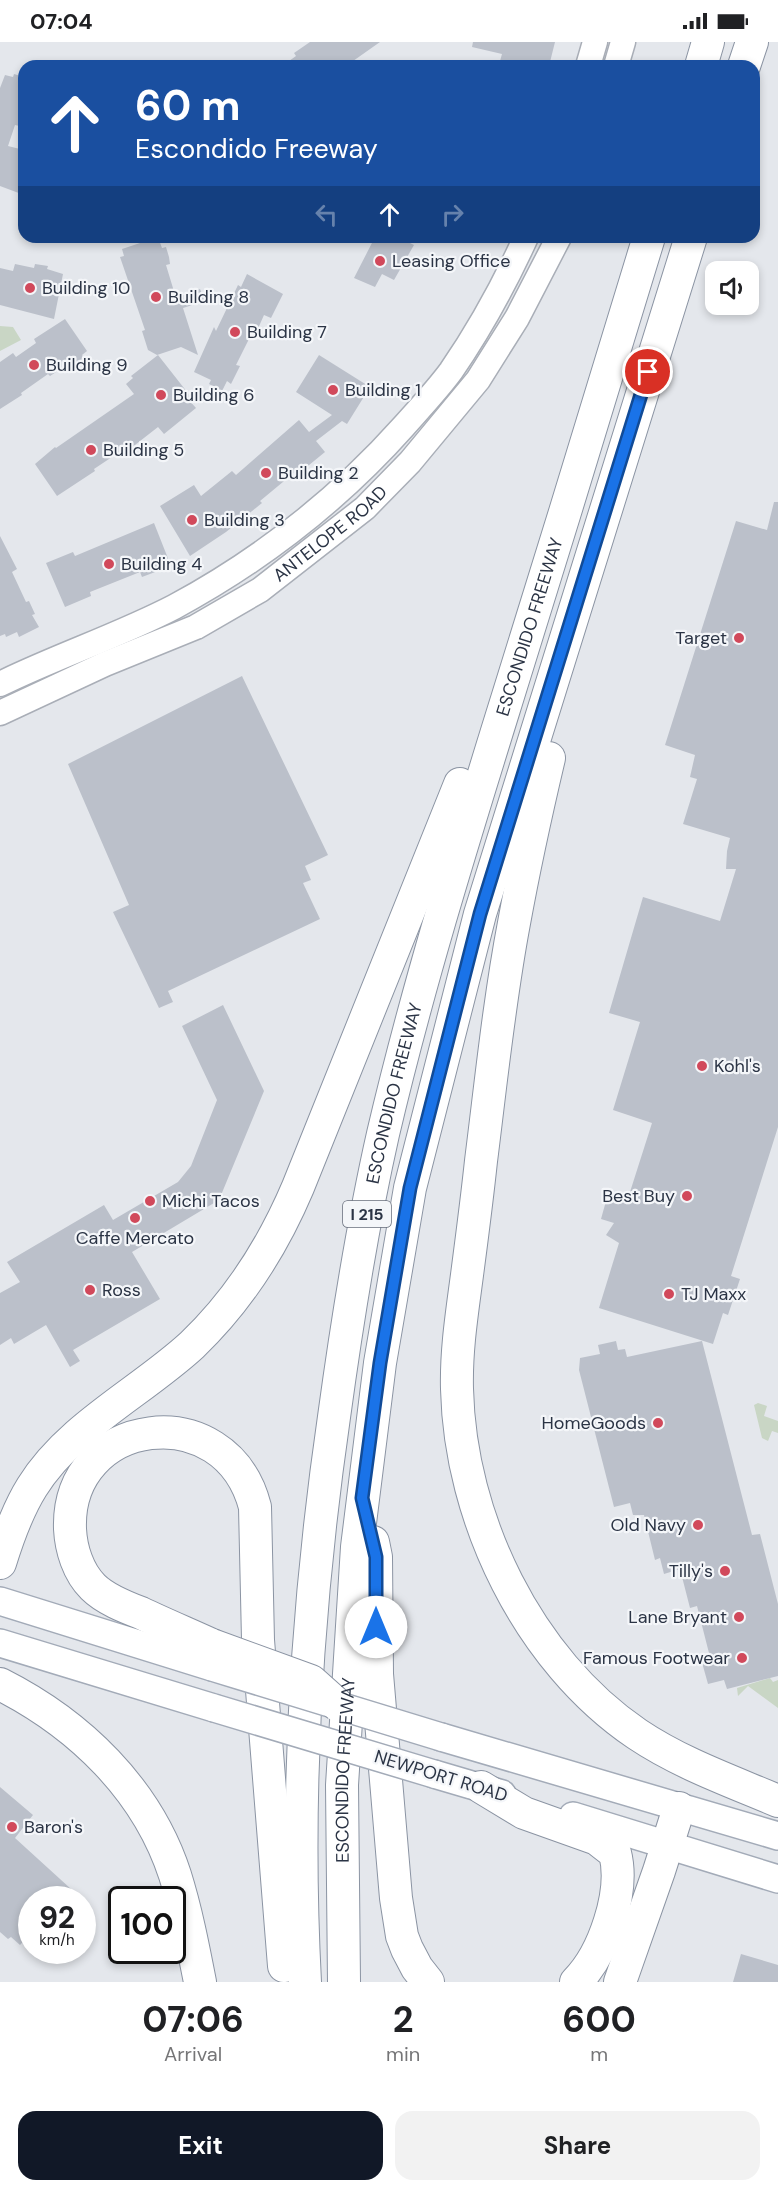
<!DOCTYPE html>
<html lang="en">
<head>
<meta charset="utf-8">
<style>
	:root { --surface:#fff; --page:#f2f2f2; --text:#202124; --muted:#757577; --accent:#111827 }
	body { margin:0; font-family:"DM Sans",sans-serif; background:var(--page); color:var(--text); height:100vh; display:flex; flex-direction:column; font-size:22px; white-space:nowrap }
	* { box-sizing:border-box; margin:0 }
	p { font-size:20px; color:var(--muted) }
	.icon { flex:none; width:33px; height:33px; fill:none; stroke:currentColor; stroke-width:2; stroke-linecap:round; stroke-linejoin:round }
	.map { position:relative; height:1940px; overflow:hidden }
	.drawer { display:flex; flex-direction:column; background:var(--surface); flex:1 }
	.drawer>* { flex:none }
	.guide { position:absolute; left:18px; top:18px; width:742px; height:183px; border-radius:18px; box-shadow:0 3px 9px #0003; background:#1a4fa0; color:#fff; overflow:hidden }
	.fabs { position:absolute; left:705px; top:219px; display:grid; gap:12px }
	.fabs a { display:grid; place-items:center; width:54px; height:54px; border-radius:12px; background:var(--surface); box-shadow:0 3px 9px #0003; font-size:30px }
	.speed { position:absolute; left:18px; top:1844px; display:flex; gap:12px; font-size:30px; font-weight:700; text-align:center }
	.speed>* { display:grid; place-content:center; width:78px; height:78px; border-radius:50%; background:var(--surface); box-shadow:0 3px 9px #0003; line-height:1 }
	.speed small { font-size:15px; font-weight:400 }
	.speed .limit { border:3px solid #111; border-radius:9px; background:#fff; color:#111 }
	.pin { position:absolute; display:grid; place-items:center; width:51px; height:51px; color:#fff; margin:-26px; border:3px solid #fff; border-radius:50%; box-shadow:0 2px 6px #0007 }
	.me { position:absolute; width:66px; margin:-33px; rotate:0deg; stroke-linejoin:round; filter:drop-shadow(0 0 4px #0008) }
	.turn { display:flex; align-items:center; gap:21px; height:126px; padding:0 18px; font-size:27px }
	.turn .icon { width:78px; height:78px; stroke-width:2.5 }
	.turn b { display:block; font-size:42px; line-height:51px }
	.lanes { display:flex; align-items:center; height:57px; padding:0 18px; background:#0003; justify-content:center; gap:30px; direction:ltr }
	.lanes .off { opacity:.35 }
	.eta { display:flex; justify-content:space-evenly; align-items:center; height:102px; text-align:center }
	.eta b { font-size:36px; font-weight:700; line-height:42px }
	.action { display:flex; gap:12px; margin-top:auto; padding:12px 18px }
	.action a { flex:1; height:69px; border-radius:18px; background:var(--accent); color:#fff; font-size:24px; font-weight:700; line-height:69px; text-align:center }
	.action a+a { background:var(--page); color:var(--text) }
	.status { display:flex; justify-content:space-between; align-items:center; height:42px; padding:0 30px; background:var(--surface); direction:ltr }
	.status svg { height:16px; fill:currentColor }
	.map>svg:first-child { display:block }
	.green { fill:#c9d6c5 }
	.building { fill:#bbc0ca }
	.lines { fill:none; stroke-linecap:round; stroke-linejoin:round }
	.secondary-casing { stroke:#a9aeb7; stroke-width:27 }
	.primary-casing { stroke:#a3abb8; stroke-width:30 }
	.highway-casing { stroke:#8b94a3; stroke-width:34 }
	.secondary { stroke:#fff; stroke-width:24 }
	.primary { stroke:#fff; stroke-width:27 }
	.highway { stroke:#fff; stroke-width:32 }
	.primary-bridge-casing { stroke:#a3abb8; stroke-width:30; stroke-linecap:butt }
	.highway-bridge-casing { stroke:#8b94a3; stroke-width:34; stroke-linecap:butt }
	.primary-bridge { stroke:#fff; stroke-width:27 }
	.highway-bridge { stroke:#fff; stroke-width:32 }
	.route-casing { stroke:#114b97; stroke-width:15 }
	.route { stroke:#1a73e8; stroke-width:10 }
	.poi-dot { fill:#d1495b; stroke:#f4f6f9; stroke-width:2 }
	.labels { text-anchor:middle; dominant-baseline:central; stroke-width:4.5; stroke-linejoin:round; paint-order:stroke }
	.shield { fill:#f4f6f9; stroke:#676e7b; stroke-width:1.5 }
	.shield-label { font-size:16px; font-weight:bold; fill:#2b3445 }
	.poi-label { font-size:18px; fill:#2b3445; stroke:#f4f6f9; text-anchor:start }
	.street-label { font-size:18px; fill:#2b3445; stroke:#f4f6f9 }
</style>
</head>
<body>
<div class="status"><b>07:04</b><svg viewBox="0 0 49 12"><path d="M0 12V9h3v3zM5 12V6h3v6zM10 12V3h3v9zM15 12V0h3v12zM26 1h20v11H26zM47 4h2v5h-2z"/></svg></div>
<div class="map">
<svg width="778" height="1940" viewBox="0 0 778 1940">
	<rect width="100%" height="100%" fill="#e4e7ec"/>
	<path class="green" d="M0 284 13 285 21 298 0 309Z
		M758 1361 767 1364 764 1374 778 1379V1391L772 1389 768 1399 762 1396 754 1363Z
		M770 1636 773 1640 778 1638V1666L748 1644 738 1654 737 1646Z"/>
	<path class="building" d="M310 0H380L346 24H282L296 14 294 11Z
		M473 0H555L549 24H520L500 19 502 12 472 5Z
		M14 32 24 35V85L15 83 8 104 24 108V153L0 144V46L5 33 13 35Z
		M158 195 162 206 166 205 169 215 170 222 166 223 176 256 200 247 205 259 183 266 198 313 181 305 157 313 148 308 142 289 145 288 120 215 124 214 122 207Z
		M375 195H413L410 201 414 203 394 238 382 232 375 245 354 236Z
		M15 222 34 226 35 222 48 224 47 227 63 232 54 277 0 263V226L13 229Z
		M247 232 283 252 271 276 264 273 256 291 253 289 236 323 240 324 231 342 227 339 222 349 209 342 211 338 194 330 214 285 216 289 238 243 241 245Z
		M65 277 87 309 82 313 84 316 69 326 67 323 50 334 48 332 21 351 22 353 0 367V320L13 311 16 315 36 301 34 297Z
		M158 313 191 355 188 357 196 366 164 392 158 385 126 410 124 407 94 427 95 429 57 454 35 422 55 405 56 406 134 352 126 342 133 336 131 334Z
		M319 313 370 345 347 382 342 379 316 399 325 410 303 428 301 425 260 459 262 461 226 490 190 514 160 464 194 443 201 454 232 429 236 433 299 378 309 390 332 373 296 350Z
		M774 460H778V1085L731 1234 740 1237 728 1273 723 1271 713 1302 599 1266 619 1201 606 1193 614 1181 601 1177 606 1159 630 1150 652 1081 613 1068 640 980 609 971 643 855 720 879 736 827H726L727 809 730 796 683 782 697 737 690 735 695 713 665 703 736 479 767 488Z
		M154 481 171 524 142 535 140 530 90 550 91 554 65 565 46 521 73 510 75 514Z
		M0 494 17 527 12 530 26 560 29 559 35 572 32 573 39 585 19 595 17 590 6 595 5 592 0 594Z
		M242 634 328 813 305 824 311 838 303 841 320 877 168 949 173 960 159 966 113 870 129 863 68 722Z
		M223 963 264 1049 219 1158 132 1210 160 1257 73 1308 80 1319 70 1325 46 1283 14 1302 11 1296 0 1303V1251L20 1240 7 1220 104 1163 113 1178 178 1140 191 1124 217 1058 182 984Z
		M616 1299 618 1308 625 1307 627 1315 702 1299 752 1493 760 1492 778 1562V1634L727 1647 724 1638 708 1642 701 1617 710 1615 697 1564 690 1566 680 1527 664 1532 660 1516 655 1518 644 1473H633L630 1461 614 1465 579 1328 580 1316 600 1312 598 1303Z
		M0 1745 33 1773 15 1796 71 1847 62 1857H32V1890L20 1903 11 1895 8 1897 0 1890Z
		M741 1912 778 1923V1940H733Z"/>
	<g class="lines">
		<defs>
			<g id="secondary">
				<path d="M588 24 595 0"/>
				<path d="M616 24 623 0"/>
				<path d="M0 642C57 614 118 594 174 565 261 518 338 458 404 384 420 366 437 348 451 329 480 287 505 241 526 195"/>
				<path id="s1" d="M0 671 105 622 196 585 260 548 365 466 410 420 478 338 517 276 559 195"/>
			</g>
			<path id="primary" d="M0 1559 212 1625
				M0 1601 214 1666
				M441 1695 778 1794
				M434 1732 502 1752
				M573 1774 778 1837"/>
			<g id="highway">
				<path d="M701 24 708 0"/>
				<path d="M744 24 752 0"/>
				<path d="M549 716C536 771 524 826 514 881 499 960 491 1040 481 1119 477 1157 472 1195 467 1233 462 1271 456 1308 457 1347 460 1477 528 1618 637 1692 680 1721 731 1739 778 1759"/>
				<path d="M373 1500 376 1515 377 1632 396 1856 402 1894 407 1907 417 1926 428 1940"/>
				<path d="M0 1521C8 1495 17 1469 32 1445 69 1385 141 1350 192 1303 239 1258 273 1204 298 1145L460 742"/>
				<path d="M212 1603C188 1592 164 1582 141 1571 125 1565 105 1557 93 1545 78 1530 71 1507 70 1487 66 1374 226 1352 255 1465L258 1598 284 1924"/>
				<path d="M0 1642C79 1682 147 1747 175 1833 186 1868 193 1904 200 1940"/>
				<path d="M481 1745 524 1771 597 1797 615 1811C625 1850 604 1912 576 1940"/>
				<path id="s2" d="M305 1940C295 1752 307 1561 334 1375 347 1280 362 1185 383 1092 420 934 469 780 517 625 562 482 605 338 649 195"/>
				<path id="s3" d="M344 1940 342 1743 357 1505 380 1321 410 1146 480 872 691 195"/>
				<path d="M620 1940 659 1829 679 1766"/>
			</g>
		</defs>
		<use href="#secondary" class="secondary-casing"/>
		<use href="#primary" class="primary-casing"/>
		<use href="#highway" class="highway-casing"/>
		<use href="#secondary" class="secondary"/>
		<use href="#primary" class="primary"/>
		<use href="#highway" class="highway"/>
		<defs>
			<path id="primary-bridge" d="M212 1625 441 1695
				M214 1666 434 1732"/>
			<path id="highway-bridge" d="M212 1603 311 1639 339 1664"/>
		</defs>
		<use href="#primary-bridge" class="primary-bridge-casing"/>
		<use href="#highway-bridge" class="highway-bridge-casing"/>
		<use href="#primary-bridge" class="primary-bridge"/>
		<use href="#highway-bridge" class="highway-bridge"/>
	</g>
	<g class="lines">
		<defs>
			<path id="route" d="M376 1585V1515L362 1456 380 1321 410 1146 480 872 648 330"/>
		</defs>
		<use href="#route" class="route-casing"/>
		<use href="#route" class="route"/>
	</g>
	<g class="poi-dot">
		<circle cx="380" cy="219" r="6"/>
		<circle cx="30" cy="246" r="6"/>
		<circle cx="156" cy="255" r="6"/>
		<circle cx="235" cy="290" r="6"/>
		<circle cx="34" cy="323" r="6"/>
		<circle cx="333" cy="348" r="6"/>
		<circle cx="161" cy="353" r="6"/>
		<circle cx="91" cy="408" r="6"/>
		<circle cx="266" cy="431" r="6"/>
		<circle cx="192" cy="478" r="6"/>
		<circle cx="109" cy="522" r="6"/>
		<circle cx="739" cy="596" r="6"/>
		<circle cx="702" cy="1024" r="6"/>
		<circle cx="687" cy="1154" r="6"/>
		<circle cx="150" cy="1159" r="6"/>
		<circle cx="135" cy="1176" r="6"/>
		<circle cx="90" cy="1248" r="6"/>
		<circle cx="669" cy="1252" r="6"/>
		<circle cx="658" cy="1381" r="6"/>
		<circle cx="698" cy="1483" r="6"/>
		<circle cx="725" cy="1529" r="6"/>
		<circle cx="739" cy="1575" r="6"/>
		<circle cx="742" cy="1616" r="6"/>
		<circle cx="12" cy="1785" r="6"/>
	</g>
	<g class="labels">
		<rect class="shield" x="343" y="1159" width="48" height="26" rx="4.5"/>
		<g class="shield-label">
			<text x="367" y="1172">I 215</text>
		</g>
		<g class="poi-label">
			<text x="392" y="219">Leasing Office</text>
			<text x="42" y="246">Building 10</text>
			<text x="168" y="255">Building 8</text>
			<text x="247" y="290">Building 7</text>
			<text x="46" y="323">Building 9</text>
			<text x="345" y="348">Building 1</text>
			<text x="173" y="353">Building 6</text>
			<text x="103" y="408">Building 5</text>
			<text x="278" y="431">Building 2</text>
			<text x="204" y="478">Building 3</text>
			<text x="121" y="522">Building 4</text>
			<text x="727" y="596" text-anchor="end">Target</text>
			<text x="714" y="1024">Kohl's</text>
			<text x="675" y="1154" text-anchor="end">Best Buy</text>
			<text x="162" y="1159">Michi Tacos</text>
			<text x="135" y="1196" text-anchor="middle">Caffe Mercato</text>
			<text x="102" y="1248">Ross</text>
			<text x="681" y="1252">TJ Maxx</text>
			<text x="646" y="1381" text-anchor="end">HomeGoods</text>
			<text x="686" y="1483" text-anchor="end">Old Navy</text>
			<text x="713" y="1529" text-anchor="end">Tilly's</text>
			<text x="727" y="1575" text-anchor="end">Lane Bryant</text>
			<text x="730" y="1616" text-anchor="end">Famous Footwear</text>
			<text x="24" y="1785">Baron's</text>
		</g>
		<g class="street-label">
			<text stroke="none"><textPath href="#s1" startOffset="378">ANTELOPE ROAD</textPath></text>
			<text stroke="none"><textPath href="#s2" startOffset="1382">ESCONDIDO FREEWAY</textPath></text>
			<text stroke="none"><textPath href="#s2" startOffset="896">ESCONDIDO FREEWAY</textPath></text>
			<text stroke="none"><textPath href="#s3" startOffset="212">ESCONDIDO FREEWAY</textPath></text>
			<text transform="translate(441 1734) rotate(17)">NEWPORT ROAD</text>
		</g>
	</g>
</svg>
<div class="fabs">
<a><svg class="icon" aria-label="sound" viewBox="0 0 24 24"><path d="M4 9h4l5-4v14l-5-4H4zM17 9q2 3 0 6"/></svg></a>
</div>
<div class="speed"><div>92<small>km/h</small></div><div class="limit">100</div></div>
<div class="pin" style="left:648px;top:330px;background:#d93025"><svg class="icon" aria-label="arrive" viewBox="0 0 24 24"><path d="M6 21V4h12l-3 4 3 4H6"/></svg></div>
<svg class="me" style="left:376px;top:1585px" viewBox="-20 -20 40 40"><circle r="19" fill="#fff"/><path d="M0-13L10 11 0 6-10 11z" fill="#1a73e8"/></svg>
<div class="guide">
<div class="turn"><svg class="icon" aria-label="ahead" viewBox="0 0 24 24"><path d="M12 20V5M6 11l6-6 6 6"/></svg><div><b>60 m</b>Escondido Freeway</div></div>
<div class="lanes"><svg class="icon off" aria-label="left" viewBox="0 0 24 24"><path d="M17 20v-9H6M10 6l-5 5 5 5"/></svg><svg class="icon" aria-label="ahead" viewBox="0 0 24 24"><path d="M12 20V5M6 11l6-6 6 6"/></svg><svg class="icon off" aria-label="right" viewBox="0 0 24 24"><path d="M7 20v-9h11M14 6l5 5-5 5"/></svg></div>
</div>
</div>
<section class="drawer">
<div class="eta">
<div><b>07:06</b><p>Arrival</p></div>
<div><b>2</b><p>min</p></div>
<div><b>600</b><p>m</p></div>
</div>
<div class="action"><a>Exit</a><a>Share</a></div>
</section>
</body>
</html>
